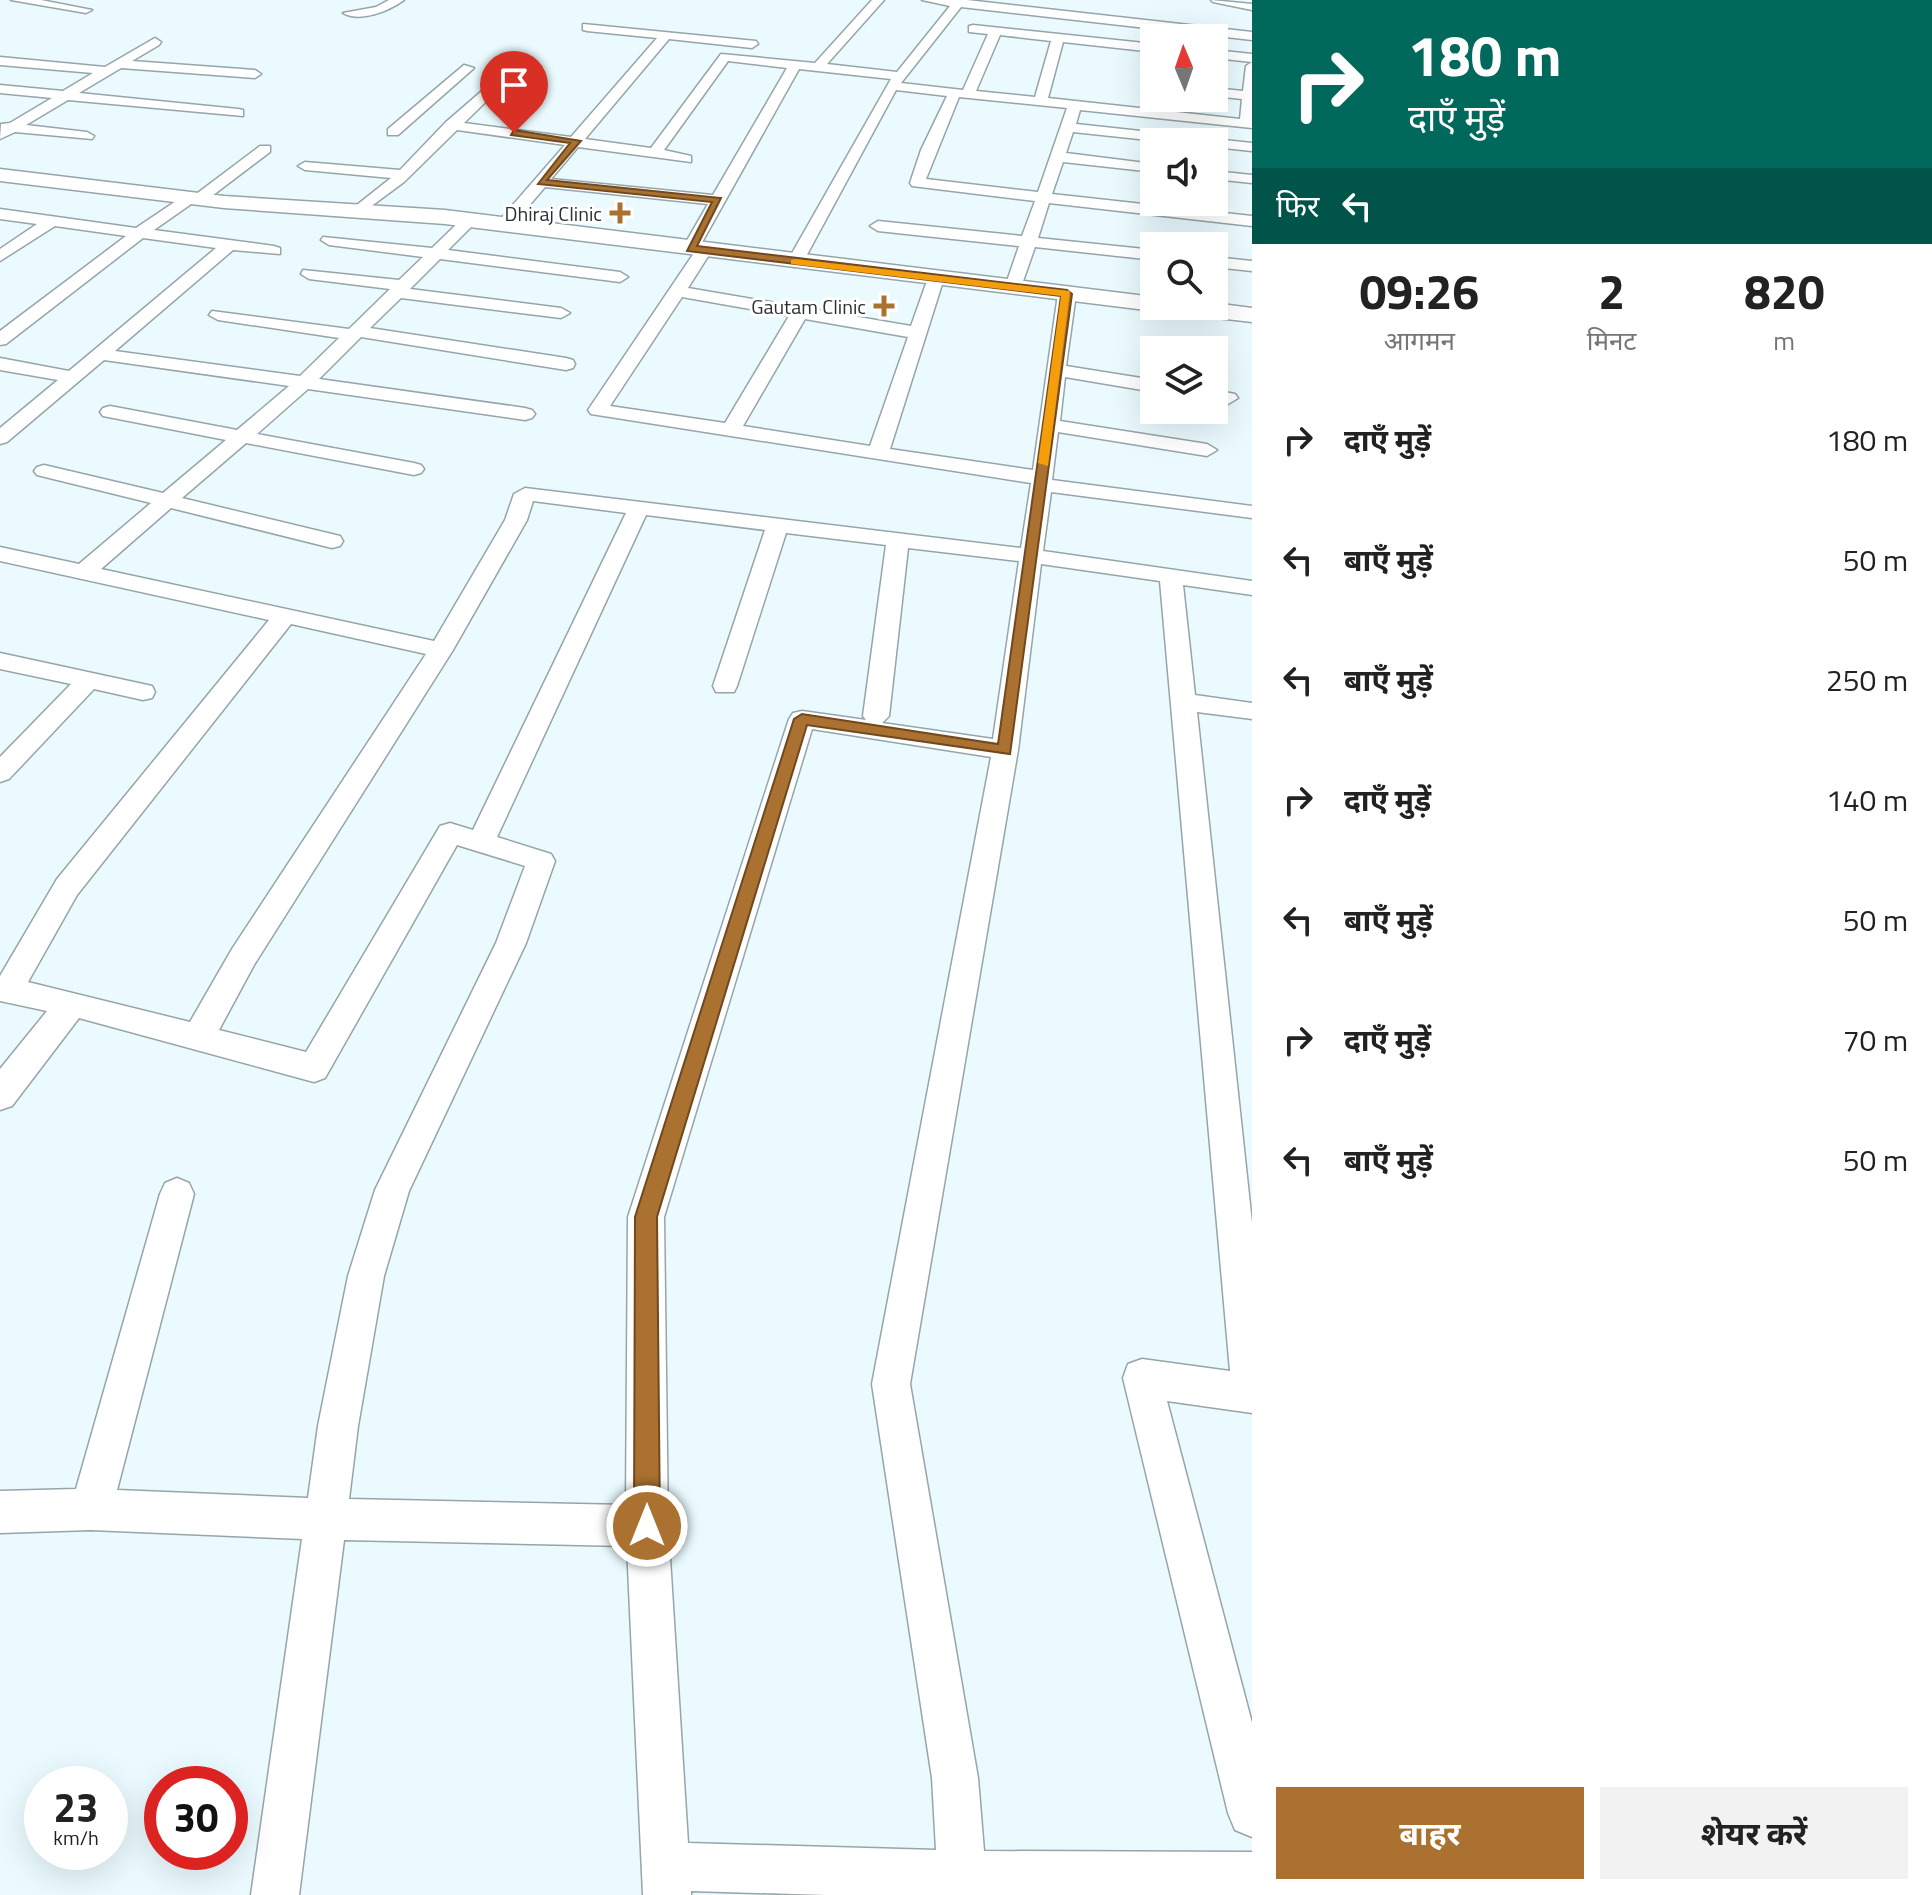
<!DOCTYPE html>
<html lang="hi">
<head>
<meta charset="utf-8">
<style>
	:root { --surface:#fff; --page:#f2f2f2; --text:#222; --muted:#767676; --accent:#ab7130 }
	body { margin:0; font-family:"Titillium Web","Noto Sans Devanagari",sans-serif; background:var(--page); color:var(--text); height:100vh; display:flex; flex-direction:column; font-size:30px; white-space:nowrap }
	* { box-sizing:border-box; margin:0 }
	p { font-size:26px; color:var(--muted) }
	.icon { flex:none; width:44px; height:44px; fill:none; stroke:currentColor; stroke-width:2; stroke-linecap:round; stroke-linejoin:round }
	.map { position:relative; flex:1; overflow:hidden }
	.sheet { display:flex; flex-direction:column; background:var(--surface); width:680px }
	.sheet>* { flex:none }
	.top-card { background:#00695c; color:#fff; overflow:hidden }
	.needle { width:52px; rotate:358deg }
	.controls { position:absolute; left:1140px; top:24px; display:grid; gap:16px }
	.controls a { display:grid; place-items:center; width:88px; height:88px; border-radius:0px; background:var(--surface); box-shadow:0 8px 32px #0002; font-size:40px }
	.speed { position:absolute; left:24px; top:1766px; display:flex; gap:16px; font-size:40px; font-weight:700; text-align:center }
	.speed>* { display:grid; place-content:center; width:104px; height:104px; border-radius:50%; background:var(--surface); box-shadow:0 8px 32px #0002; line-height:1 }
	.speed small { font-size:20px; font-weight:400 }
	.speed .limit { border:12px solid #d22; background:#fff; color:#111 }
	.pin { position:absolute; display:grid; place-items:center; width:68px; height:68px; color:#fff; margin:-82px -34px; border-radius:50% 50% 50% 0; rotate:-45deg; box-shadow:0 0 8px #0007 }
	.pin .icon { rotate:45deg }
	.me { position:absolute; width:88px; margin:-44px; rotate:0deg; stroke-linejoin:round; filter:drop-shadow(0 0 6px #0008) }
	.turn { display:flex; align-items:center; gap:28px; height:168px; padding:0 24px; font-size:36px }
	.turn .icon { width:104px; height:104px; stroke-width:2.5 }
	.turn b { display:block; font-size:56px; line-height:68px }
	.then { display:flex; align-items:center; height:76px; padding:0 24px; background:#0003; gap:16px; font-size:30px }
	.eta { display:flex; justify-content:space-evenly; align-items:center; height:136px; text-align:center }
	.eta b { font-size:48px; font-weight:700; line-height:56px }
	.button { display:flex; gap:16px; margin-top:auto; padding:16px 24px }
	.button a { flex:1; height:92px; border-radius:0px; background:var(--accent); color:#fff; font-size:32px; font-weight:700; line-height:92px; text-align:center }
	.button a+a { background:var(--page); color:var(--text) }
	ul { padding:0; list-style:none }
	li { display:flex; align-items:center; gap:24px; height:120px; padding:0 24px }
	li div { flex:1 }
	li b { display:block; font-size:30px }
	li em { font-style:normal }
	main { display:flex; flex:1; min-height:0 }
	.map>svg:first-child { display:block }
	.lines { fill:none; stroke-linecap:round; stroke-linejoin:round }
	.street-casing { stroke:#96a5a8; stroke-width:3 }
	.secondary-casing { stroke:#96a5a8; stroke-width:3 }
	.street { fill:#fff; fill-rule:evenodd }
	.secondary { fill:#fff; fill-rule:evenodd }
	.route { fill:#ab7130; stroke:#6f491f; stroke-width:2 }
	.slow { fill:#f59e0b }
	.poi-dot { fill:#ab7130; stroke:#fff; stroke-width:3 }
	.labels { text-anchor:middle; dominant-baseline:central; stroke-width:6; stroke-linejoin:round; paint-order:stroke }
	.far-poi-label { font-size:20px; fill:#2b3132; stroke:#fff; text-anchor:end }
</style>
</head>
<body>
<main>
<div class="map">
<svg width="1252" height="1895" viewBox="0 0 1252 1895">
	<rect width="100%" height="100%" fill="#eafafe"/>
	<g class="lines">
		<defs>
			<path id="street" d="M11 0H41L92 10 86 13Z
				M389 0H404C389 11 360 23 343 13L376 7Z
				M872 0H884L827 64 897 72 950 6 922 0H967L1252 32V40L961 7 901 83 963 90 988 34 969 32V26L973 25 1154 44V52L1063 42 1048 98 1240 119 1242 99 1214 96V88L1243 91 1246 66 1252 62V128L1080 110 1076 124 1252 143V151L1214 147V142H1167L1073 132 1066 153 1154 164V172L1063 162 1052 194 1252 216V226L1049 203 1038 238 1154 250V260L1035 247 1021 287 1019 291H1007L1005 287 1019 246 878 231 870 226 878 221 1022 236 1035 201 912 186 910 183 921 150 947 96 896 90 803 262 795 267 789 265 787 262 891 79 799 69 700 246 710 247 712 250 688 288 911 326 928 278 936 273 942 274 944 278 890 449 1033 470 1058 294 1067 289 1073 290 1076 294 1066 366 1154 380V392L1065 377 1060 421 1207 444 1217 450 1207 456 1058 432 1052 480 1252 506V518L1051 492 1043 551 1252 581V595L1183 585 1195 695 1252 703V719L1197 712 1252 1223V1413L1167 1401 1252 1723V1837L1235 1830 1228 1813 1123 1378 1128 1364 1142 1359 1230 1371 1160 581 1041 564 1018 750 910 1384 978 1778 984 1851 1252 1852V1895H827L691 1891V1895H643L627 1546 344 1540 299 1895H251L302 1539 91 1530 0 1533V1491L76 1489 160 1194 165 1183 177 1178 189 1183 194 1194 117 1490 308 1498 318 1426 348 1276 375 1190 496 943 525 866 457 845 325 1078 314 1082 79 1018 12 1106 0 1110V1069L47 1011 0 1001V976L57 879 269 620 0 561V547L79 564 151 503 37 475 34 471 37 467 44 465 163 493 226 440 103 416 100 412 103 408 110 406 237 430 289 386 104 360 7 442 0 444V428L58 380 0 370V358L69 371 216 248 143 238 6 344 0 345V331L126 236 55 226 0 261V249L37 224 0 219V209L136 228 185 195H195L260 146H270V152L204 202H194L154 230 274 246 280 248V254L233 250 115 351 300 376 339 338 218 320 209 315 212 311 349 329 390 289 309 279 301 274 303 270 399 280 423 257 329 245 321 240 323 237 432 248 463 218 469 216 477 221 448 250 620 272 628 277 620 282 440 259 410 289 561 308 570 313 561 318 401 298 370 328 566 358 573 360 575 364 573 368 566 370 361 337 319 379 525 408 532 410 535 414 532 418 525 420 308 389 257 434 414 463 421 465 424 469 421 473 414 475 246 443 182 498 340 536 343 541 340 546 332 548 171 508 101 569 434 641 505 520 514 494 525 488 1021 548 1031 483 591 414 588 410 694 253 684 252 682 249 708 204 545 187 510 228H498V222L565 145 457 130 404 182 358 216 350 211 353 208 391 178 305 170 298 166 305 162 400 170 446 122 505 71 511 75 510 78 464 123 571 137 657 38 587 31 583 30V24L756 41 758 44 752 48 669 39 585 139 651 148 721 54 815 63ZM1000 35 1051 41 1035 97 976 91ZM728 61 787 68 713 195 551 179 578 147 691 162V156L664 150ZM959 97 1067 108 1038 192 926 179ZM682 297 789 316 725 423 610 406ZM805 319 908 337 870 446 743 426ZM533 501 626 513 473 830 450 823 440 826 306 1052 219 1030 254 965 453 650 527 520ZM646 515 765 530 713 686 716 692H734L737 686 786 533 886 545 863 716 866 720 802 711 793 713 789 719 628 1217 626 1505 349 1499 358 1426 384 1276 409 1191 526 943 555 861 551 854 497 837ZM908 548 1019 561 993 739 882 723 889 716ZM291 624 426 654 232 949 190 1022 28 982 77 895ZM812 729 991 757 872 1384 932 1778 936 1850 688 1843 668 1526 664 1217Z
				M1211 0 1252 4V10L1213 2Z
				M155 38 161 42 159 45 132 61 255 70 261 74 255 78 121 68 79 93 238 109 243 110V116L68 100 26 125 87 132 94 136 92 139 15 132 0 139 1 124 10 123 52 98 0 93V85L63 91 93 73 0 65V57L105 67Z
				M1214 50 1252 54V62L1214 58Z
				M464 65 474 68 398 135H388V129Z
				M1214 171 1252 175V183L1214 179Z
				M1214 257 1252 261V271L1214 267Z
				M1214 390 1235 394 1238 398 1228 404 1214 402Z
				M0 653 143 684 152 686 155 692 152 698 143 700 94 689 9 779 0 782V757L71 684 0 669Z"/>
			<path id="secondary" d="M0 169 224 196 445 210 1154 297V306H1214V303L1252 308V322L1173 313 1163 309 1154 311 445 224 224 208 0 181Z"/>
		</defs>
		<use href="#street" class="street-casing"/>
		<use href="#secondary" class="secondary-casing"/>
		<use href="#street" class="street"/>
		<use href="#secondary" class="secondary"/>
	</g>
	<path class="route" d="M514 130 581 141 547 180 721 198 697 246 1067 290 1072 294 1010 754 807 725 657 1217 660 1526 656 1534 647 1538 638 1534 634 1526 635 1217 794 719 802 714 998 744 1061 296 687 251 712 202 538 184 570 143 511 135Z"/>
	<path class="slow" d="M795 259 1070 291 1048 466 1038 463 1061 296 791 264V260Z"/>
	<g class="poi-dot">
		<path d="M616 201h8v8h8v8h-8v8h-8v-8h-8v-8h8z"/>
		<path d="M880 294h8v8h8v8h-8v8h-8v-8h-8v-8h8z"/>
	</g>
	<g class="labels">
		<g class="far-poi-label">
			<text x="602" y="213">Dhiraj Clinic</text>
			<text x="866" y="306">Gautam Clinic</text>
		</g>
	</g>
</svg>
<div class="controls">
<a><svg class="needle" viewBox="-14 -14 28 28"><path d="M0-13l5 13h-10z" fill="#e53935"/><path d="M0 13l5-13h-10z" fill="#767676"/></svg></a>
<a><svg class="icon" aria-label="sound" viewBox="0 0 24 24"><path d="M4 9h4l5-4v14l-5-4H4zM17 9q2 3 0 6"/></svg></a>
<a><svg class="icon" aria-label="search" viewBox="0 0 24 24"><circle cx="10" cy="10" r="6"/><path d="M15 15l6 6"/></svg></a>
<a><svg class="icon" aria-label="layers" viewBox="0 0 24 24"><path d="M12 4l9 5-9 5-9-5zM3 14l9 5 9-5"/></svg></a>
</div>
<div class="speed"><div>23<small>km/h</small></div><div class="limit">30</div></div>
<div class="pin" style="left:514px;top:133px;background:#d93025"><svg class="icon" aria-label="arrive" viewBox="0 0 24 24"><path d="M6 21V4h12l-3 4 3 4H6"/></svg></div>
<svg class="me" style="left:647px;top:1526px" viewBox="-20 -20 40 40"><circle r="17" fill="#ab7130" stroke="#fff" stroke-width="3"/><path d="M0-11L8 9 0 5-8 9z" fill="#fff"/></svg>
</div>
<section class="sheet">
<div class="top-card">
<div class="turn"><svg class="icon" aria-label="right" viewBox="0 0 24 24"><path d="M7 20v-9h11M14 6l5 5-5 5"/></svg><div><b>180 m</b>दाएँ मुड़ें</div></div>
<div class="then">फिर<svg class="icon" aria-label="left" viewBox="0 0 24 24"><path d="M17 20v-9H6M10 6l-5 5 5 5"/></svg></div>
</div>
<div class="eta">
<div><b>09:26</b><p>आगमन</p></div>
<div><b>2</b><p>मिनट</p></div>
<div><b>820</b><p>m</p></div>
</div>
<ul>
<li><svg class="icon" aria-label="right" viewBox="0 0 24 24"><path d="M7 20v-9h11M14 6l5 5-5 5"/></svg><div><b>दाएँ मुड़ें</b></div><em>180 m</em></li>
<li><svg class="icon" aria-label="left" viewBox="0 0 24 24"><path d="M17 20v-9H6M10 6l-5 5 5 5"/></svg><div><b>बाएँ मुड़ें</b></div><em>50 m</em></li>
<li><svg class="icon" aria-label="left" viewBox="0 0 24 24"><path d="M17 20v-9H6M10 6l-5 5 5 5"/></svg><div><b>बाएँ मुड़ें</b></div><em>250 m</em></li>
<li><svg class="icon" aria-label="right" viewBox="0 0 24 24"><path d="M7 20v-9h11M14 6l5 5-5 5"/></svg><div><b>दाएँ मुड़ें</b></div><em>140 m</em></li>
<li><svg class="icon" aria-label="left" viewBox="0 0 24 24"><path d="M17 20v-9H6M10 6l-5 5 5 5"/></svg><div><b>बाएँ मुड़ें</b></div><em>50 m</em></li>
<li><svg class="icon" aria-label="right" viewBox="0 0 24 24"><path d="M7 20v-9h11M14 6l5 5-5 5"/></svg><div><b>दाएँ मुड़ें</b></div><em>70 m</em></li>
<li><svg class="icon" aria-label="left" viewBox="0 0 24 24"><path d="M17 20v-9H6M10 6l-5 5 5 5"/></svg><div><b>बाएँ मुड़ें</b></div><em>50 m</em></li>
</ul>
<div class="button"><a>बाहर</a><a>शेयर करें</a></div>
</section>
</main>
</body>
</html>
